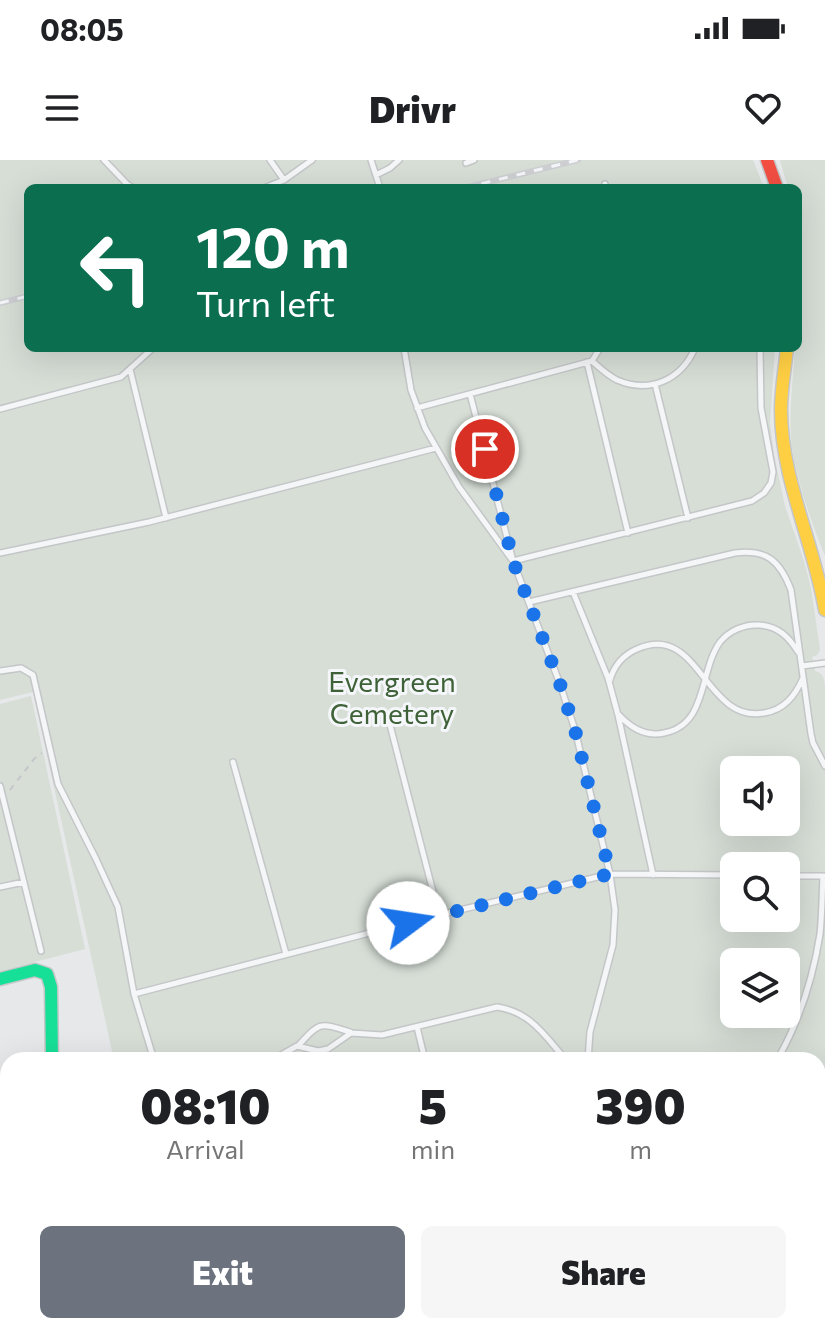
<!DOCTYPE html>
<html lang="en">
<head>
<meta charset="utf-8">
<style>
	:root { --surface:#fff; --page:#f6f6f6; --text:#202124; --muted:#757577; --accent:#6c737f }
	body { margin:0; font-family:Commissioner,sans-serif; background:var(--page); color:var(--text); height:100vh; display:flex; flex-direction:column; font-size:30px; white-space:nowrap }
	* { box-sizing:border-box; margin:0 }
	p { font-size:26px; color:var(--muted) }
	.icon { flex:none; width:44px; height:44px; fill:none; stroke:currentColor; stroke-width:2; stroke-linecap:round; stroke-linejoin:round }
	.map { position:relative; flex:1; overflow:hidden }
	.panel { position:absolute; left:0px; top:892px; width:826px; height:282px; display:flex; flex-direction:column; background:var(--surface); border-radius:24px 24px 0 0; box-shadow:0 8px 32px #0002 }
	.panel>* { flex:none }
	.banner { position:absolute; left:24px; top:24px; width:778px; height:168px; border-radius:12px; box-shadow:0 8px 32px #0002; background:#0b6e4f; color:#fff; overflow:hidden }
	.controls { position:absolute; left:720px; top:596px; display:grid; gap:16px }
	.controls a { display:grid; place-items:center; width:80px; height:80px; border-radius:12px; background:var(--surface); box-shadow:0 8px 32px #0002; font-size:40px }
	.pin { position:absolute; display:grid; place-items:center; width:68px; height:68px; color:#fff; margin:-34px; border:4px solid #fff; border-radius:50%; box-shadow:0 2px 8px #0007 }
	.me { position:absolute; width:88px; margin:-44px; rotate:76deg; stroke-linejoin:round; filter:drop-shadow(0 0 6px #0008) }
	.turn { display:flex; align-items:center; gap:28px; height:168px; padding:0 40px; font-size:36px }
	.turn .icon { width:104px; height:104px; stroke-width:2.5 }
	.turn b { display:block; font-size:56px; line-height:68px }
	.eta { display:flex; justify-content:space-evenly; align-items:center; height:136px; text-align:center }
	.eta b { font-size:48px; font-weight:800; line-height:56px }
	.cta { display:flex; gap:16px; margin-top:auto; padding:16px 40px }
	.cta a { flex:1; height:92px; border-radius:12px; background:var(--accent); color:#fff; font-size:32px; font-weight:800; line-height:92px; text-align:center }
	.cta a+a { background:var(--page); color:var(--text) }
	.status { display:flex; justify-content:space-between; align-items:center; height:56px; padding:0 40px; background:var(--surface); direction:ltr }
	.status svg { height:22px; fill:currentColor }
	header { display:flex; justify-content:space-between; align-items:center; height:104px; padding:0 40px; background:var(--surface); font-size:36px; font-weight:800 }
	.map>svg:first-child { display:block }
	.green { fill:#d6ded6; fill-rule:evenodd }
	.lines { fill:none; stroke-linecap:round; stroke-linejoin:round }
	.lane-casing { stroke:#c4c6c8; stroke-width:8 }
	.fast-casing { stroke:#c4c6c8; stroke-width:15 }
	.slow-casing { stroke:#c4c6c8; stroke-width:15 }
	.jam-casing { stroke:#c4c6c8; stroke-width:15 }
	.path { stroke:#c5c6ca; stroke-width:2; stroke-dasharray:6 6; stroke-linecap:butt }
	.lane { stroke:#f5f6f7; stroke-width:5 }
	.fast { stroke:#16e098; stroke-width:12 }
	.slow { stroke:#ffcf43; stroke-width:12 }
	.jam { stroke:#f24e42; stroke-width:12 }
	.rail-casing { stroke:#cecfd2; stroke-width:6 }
	.rail { stroke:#f4f6f9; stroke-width:3; stroke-dasharray:9; stroke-linecap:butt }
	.route { stroke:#1a73e8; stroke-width:14; stroke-dasharray:0 25.2 }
	.labels { text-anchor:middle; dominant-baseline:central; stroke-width:6; stroke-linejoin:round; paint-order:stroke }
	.park-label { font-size:28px; fill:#3f6138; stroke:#f4f6f9 }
</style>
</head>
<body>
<div class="status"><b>08:05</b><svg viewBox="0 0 49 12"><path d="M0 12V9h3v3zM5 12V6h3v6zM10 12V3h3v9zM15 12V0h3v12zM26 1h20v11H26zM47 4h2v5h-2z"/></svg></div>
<header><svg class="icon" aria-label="menu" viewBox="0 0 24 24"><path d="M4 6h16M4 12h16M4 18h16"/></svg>Drivr<svg class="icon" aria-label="heart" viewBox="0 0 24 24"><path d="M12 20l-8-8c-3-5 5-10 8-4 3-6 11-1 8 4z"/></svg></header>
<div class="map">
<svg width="825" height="1173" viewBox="0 0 825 1173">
	<rect width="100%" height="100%" fill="#e6e8ea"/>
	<path class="green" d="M0 0H753L764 28H28V188H775L770 263 774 295 785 346 804 401 811 428 820 490 817 495 812 497 815 511C823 513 824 518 825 526V965L818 981V900H114L33 532 0 540ZM734 610H786V662H734ZM734 706H786V758H734ZM734 802H786V854H734Z
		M780 0H825V396C811 361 798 326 792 288 788 256 793 221 795 188H798V133L801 77 798 65V28H788Z
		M31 536 85 789 0 811V544Z
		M825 1012V1140L818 1138V1028Z"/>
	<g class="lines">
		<defs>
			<path id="lane" d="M104 0 127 24 133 28
				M270 0 284 20
				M371 0 380 28
				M466 3 474 0
				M376 15 390 8 399 0
				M605 24 606 28
				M264 28 284 20 312 0
				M404 188 411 230 425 268 459 327 513 401 560 524 575 570 610 714 615 750 613 785 590 872 588 900
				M592 201C600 208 607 215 617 220 650 234 681 220 695 188
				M587 202 628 373
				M130 209 166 358
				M655 224 688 358
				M470 234 513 401 752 341 764 333 771 323 773 312 761 248 760 188
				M417 248 592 201 600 188
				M0 249 121 217 153 188
				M0 393 149 362 436 288
				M573 432 608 518 618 555 653 715
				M529 442 735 393C767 389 780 401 791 430L811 574 813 583 825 606
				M802 506 825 503
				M0 511 21 508 33 515 58 624 96 699 118 747 134 834 154 900
				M610 520C614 506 623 495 637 489 699 461 705 564 764 553 784 550 795 536 803 518
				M619 555C631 568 646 577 664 573 708 565 699 511 720 482 729 471 744 464 759 465 778 466 789 477 798 492
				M390 565 439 755
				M233 602 286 794
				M0 626 41 791
				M786 716H824
				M0 727 24 722
				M134 834 439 755 610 714 734 715
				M417 867 425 900
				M298 886C320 862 319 862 350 872
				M272 900 297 886 318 891 328 889 351 873 382 875 497 847C531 852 545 876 566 900
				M777 900C799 862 813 818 820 774 822 755 822 735 823 716"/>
			<path id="fast" d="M0 819 35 810 47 814 51 827 52 900
				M818 1148 825 1149
				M577 1171 802 1169 825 1166"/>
			<path id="slow" d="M787 188C785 208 781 230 781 250 781 319 814 383 825 450
				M818 1016 825 998
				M0 1171H577"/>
			<path id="jam" d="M767 0 777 28
				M0 1151 8 1149"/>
		</defs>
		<use href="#lane" class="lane-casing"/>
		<use href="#fast" class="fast-casing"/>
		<use href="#slow" class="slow-casing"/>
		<use href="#jam" class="jam-casing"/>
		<path class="path" d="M10 630 34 599 42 593
			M818 1098 825 1079"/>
		<use href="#lane" class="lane"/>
		<use href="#fast" class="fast"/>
		<use href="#slow" class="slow"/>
		<use href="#jam" class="jam"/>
		<defs>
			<path id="rail" d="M464 28 578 0
				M0 143 28 136"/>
		</defs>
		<use href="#rail" class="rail-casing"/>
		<use href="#rail" class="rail"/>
	</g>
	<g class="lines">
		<path class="route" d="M408 763 610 714 575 570 560 524 513 401 485 289"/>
	</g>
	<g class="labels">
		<g class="park-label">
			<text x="392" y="521">Evergreen<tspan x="392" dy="32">Cemetery</tspan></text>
		</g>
	</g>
</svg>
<div class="controls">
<a><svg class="icon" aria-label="sound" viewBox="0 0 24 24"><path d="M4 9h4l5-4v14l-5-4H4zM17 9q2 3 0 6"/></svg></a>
<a><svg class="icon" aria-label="search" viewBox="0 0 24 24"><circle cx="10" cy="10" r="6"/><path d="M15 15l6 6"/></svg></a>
<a><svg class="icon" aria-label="layers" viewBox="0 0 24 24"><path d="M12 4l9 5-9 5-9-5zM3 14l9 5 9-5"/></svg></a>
</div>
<div class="pin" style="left:485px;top:289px;background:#d93025"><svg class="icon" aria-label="arrive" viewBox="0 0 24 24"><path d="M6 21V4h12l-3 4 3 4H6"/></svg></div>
<svg class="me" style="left:408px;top:763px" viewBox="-20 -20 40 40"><circle r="19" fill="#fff"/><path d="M0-13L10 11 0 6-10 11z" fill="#1a73e8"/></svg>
<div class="banner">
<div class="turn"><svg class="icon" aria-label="left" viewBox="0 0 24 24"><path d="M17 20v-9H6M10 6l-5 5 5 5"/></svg><div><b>120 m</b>Turn left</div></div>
</div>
<section class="panel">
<div class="eta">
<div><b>08:10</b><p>Arrival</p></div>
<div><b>5</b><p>min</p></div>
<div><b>390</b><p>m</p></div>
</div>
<div class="cta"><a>Exit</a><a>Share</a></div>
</section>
</div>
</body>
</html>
